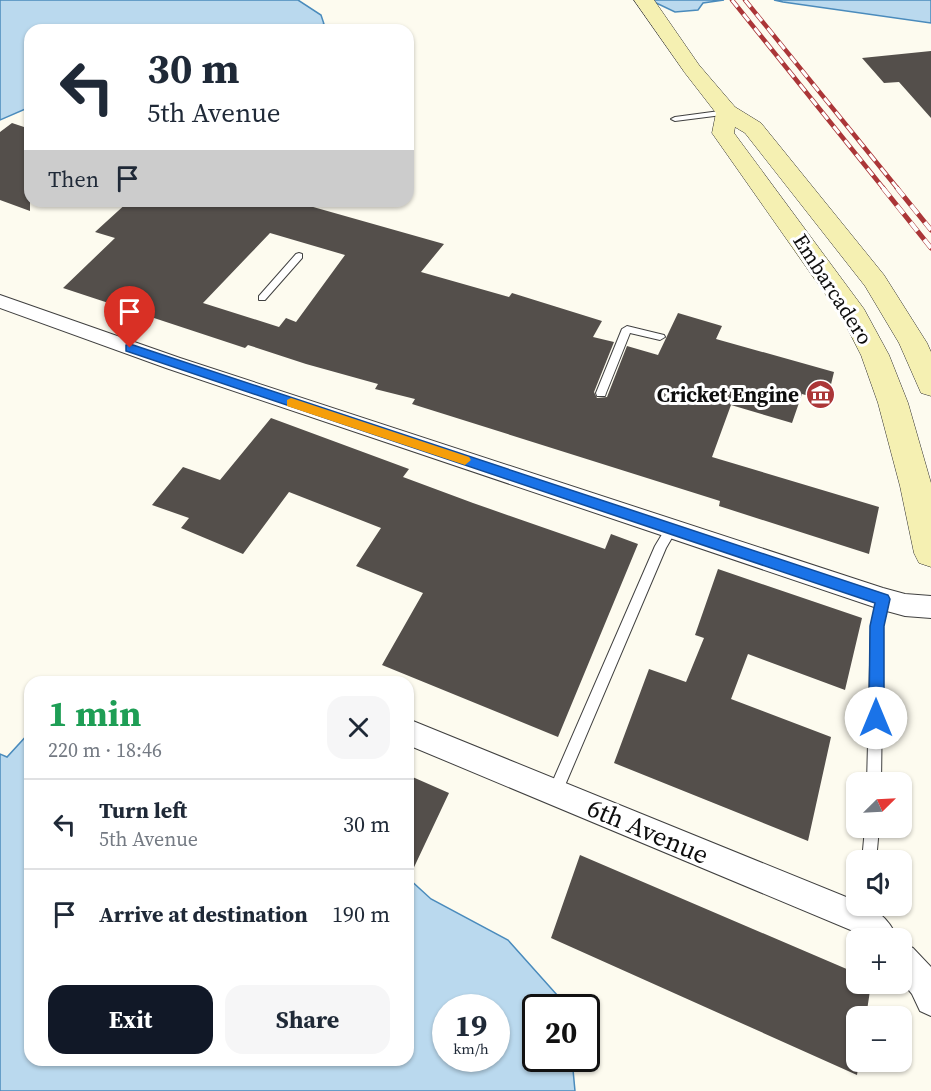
<!DOCTYPE html>
<html lang="en">
<head>
<meta charset="utf-8">
<style>
	:root { --surface:#fff; --page:#f6f6f7; --text:#1f2937; --muted:#747a83; --line:#e0e1e3; --accent:#111827 }
	body { margin:0; font-family:"Source Serif 4",serif; background:var(--page); color:var(--text); height:100vh; display:flex; flex-direction:column; font-size:22px; white-space:nowrap }
	* { box-sizing:border-box; margin:0 }
	p { font-size:20px; color:var(--muted) }
	.icon { flex:none; width:33px; height:33px; fill:none; stroke:currentColor; stroke-width:2; stroke-linecap:round; stroke-linejoin:round }
	.map { position:relative; flex:1; overflow:hidden }
	.panel { position:absolute; left:24px; top:676px; width:390px; height:390px; display:flex; flex-direction:column; background:var(--surface); border-radius:18px; box-shadow:0 2px 4px #0004 }
	.panel>* { flex:none }
	.top-card { position:absolute; left:24px; top:24px; width:390px; height:183px; border-radius:18px; box-shadow:0 2px 4px #0004; background:#fff; color:var(--text); overflow:hidden }
	.needle { width:39px; rotate:66deg }
	.buttons { position:absolute; left:846px; top:772px; display:grid; gap:12px }
	.buttons a { display:grid; place-items:center; width:66px; height:66px; border-radius:12px; background:var(--surface); box-shadow:0 2px 4px #0004; font-size:30px }
	.speed { position:absolute; left:432px; top:994px; display:flex; gap:12px; font-size:30px; font-weight:700; text-align:center }
	.speed>* { display:grid; place-content:center; width:78px; height:78px; border-radius:50%; background:var(--surface); box-shadow:0 2px 4px #0004; line-height:1 }
	.speed small { font-size:15px; font-weight:400 }
	.speed .limit { border:3px solid #111; border-radius:9px; background:#fff; color:#111 }
	.pin { position:absolute; display:grid; place-items:center; width:51px; height:51px; color:#fff; margin:-62px -26px; border-radius:50% 50% 50% 0; rotate:-45deg; box-shadow:0 0 6px #0007 }
	.pin .icon { rotate:45deg }
	.me { position:absolute; width:66px; margin:-33px; rotate:0deg; stroke-linejoin:round; filter:drop-shadow(0 0 4px #0008) }
	.turn { display:flex; align-items:center; gap:21px; height:126px; padding:0 24px; font-size:27px }
	.turn .icon { width:78px; height:78px; stroke-width:2.5 }
	.turn b { display:block; font-size:42px; line-height:51px }
	.then { display:flex; align-items:center; height:57px; padding:0 24px; background:#0003; gap:12px; font-size:22px }
	.round { display:grid; place-items:center; flex:none; width:63px; height:63px; border-radius:18px; background:var(--page) }
	.headline { display:flex; align-items:center; justify-content:space-between; height:102px; padding:0 24px }
	h1 { font-size:36px; font-weight:700; line-height:45px; color:#1e9e55 }
	.primary-button { display:flex; gap:12px; margin-top:auto; padding:12px 24px }
	.primary-button a { flex:1; height:69px; border-radius:18px; background:var(--accent); color:#fff; font-size:24px; font-weight:700; line-height:69px; text-align:center }
	.primary-button a+a { background:var(--page); color:var(--text) }
	ul { padding:0; list-style:none }
	li { display:flex; align-items:center; gap:18px; height:90px; padding:0 24px; border-top:2px solid var(--line) }
	li div { flex:1 }
	li b { display:block; font-size:22px }
	li em { font-style:normal }
	.map>svg:first-child { display:block }
	.water { fill:#bad9ee; stroke:#4a8bbc; stroke-width:1.5; fill-rule:evenodd }
	.building { fill:#544f4b; fill-rule:evenodd }
	.lines { fill:none; stroke-linecap:round; stroke-linejoin:round }
	.service-casing { stroke:#404040; stroke-width:2 }
	.minor-casing { stroke:#404040; stroke-width:2 }
	.secondary-casing { stroke:#2f2f2f; stroke-width:1 }
	.service { fill:#fff; fill-rule:evenodd }
	.minor { fill:#fff; fill-rule:evenodd }
	.secondary { fill:#f5f0b2; fill-rule:evenodd }
	.rail-far1-casing { stroke:#ab3638; stroke-width:4.5 }
	.rail-casing { stroke:#ab3638; stroke-width:5 }
	.rail-far1 { stroke:#fff; stroke-width:3; stroke-dasharray:9; stroke-linecap:butt }
	.rail { stroke:#fff; stroke-width:4; stroke-dasharray:11; stroke-linecap:butt }
	.route { fill:#1a73e8; stroke:#114b97; stroke-width:1.5 }
	.slow { fill:#f59e0b }
	.labels { text-anchor:middle; dominant-baseline:central; stroke-width:6; stroke-linejoin:round; paint-order:stroke }
	.street-label { font-size:21px; fill:#0d0d0d; stroke:#fff }
	.poi-label { font-size:21px; font-weight:bold; fill:#0d0d0d; stroke:#fff; text-anchor:end }
	.near-street-label { font-size:26px; fill:#0d0d0d; stroke:#fff }
</style>
</head>
<body>
<div class="map">
<svg width="931" height="1091" viewBox="0 0 931 1091">
	<rect width="100%" height="100%" fill="#fdfbef"/>
	<path class="water" d="M0 0H298L321 15 324 24 309 30H30V107L0 120Z
		M650 0H724L703 3 698 10 675 12Z
		M774 0H931V23L783 2Z
		M30 732V1060H408V878L431 899 508 940 566 1005V1008H536V1059H572L575 1091H0V754L7 757ZM446 1008H496V1059H446Z"/>
	<path class="building" d="M931 51V118L899 82 884 83 862 58Z
		M12 123 30 129V211L0 200V132Z
		M129 201H292L444 244 421 272 509 297 512 293 602 321 593 337 614 342 594 392 597 398 607 397 627 346 658 355 678 313 722 326 716 339 834 372 827 401 802 394 792 423 731 405 712 457 879 507 869 554 719 506 720 501 412 404 415 399 375 389 378 384 306 364 248 345 245 348 63 288 115 238 95 232ZM270 233 345 255 296 322 286 318 279 327 203 303Z
		M271 418 409 469 403 477 473 503 605 549 611 534 638 544 558 737 382 665 423 593 356 566 381 528 289 492 243 554 181 528 189 518 152 505 183 467 220 480Z
		M718 569 862 618 845 690 748 654 731 699 831 737 808 841 614 763 649 669 686 682 704 638 695 635Z
		M408 775 449 793 408 880Z
		M580 855 856 973V984H871L866 1017H856V1062H859L857 1075 551 938Z"/>
	<g class="lines">
		<defs>
			<path id="service" d="M727 110 731 112 730 114 675 121 671 119 675 117Z
				M299 253 302 254V258L265 300H259V296L296 254Z
				M627 326 664 335 665 337 660 340 630 333 606 393 605 396H597L596 393 622 329Z
				M671 524 675 526 677 529 666 548 560 797 555 799 550 797 548 792 655 546 667 526Z
				M883 594 887 595 889 599 883 626 881 783H867L871 626 877 599 879 595Z
				M865 828H879L876 861H862Z"/>
			<path id="minor" d="M0 295 180 358 883 588 905 594 931 596V618L905 616 883 610 166 368 0 308Z
				M408 719 856 901V906C877 906 890 921 898 939H861L853 931 408 745Z
				M902 943 913 948 931 967V1016L920 1011 912 994 902 982Z"/>
			<path id="secondary" d="M634 0H654L699 65 735 107 761 123 884 275 927 343 931 352V396L921 393 899 343 865 286 745 133 735 127 734 133 864 309 889 355 908 403 931 483V567L919 563 914 553 900 486 878 403 861 355 842 318 712 133 716 113 685 73Z"/>
		</defs>
		<use href="#service" class="service-casing"/>
		<use href="#minor" class="minor-casing"/>
		<use href="#secondary" class="secondary-casing"/>
		<use href="#service" class="service"/>
		<use href="#minor" class="minor"/>
		<use href="#secondary" class="secondary"/>
		<defs>
			<path id="rail-far1" d="M732 0 884 189
				M745 0 898 189"/>
			<path id="rail" d="M883 188 931 248
				M897 188 931 230"/>
		</defs>
		<use href="#rail-far1" class="rail-far1-casing"/>
		<use href="#rail" class="rail-casing"/>
		<use href="#rail-far1" class="rail-far1"/>
		<use href="#rail" class="rail"/>
	</g>
	<path class="route" d="M130 344 888 595 890 599 884 626V718L882 723 876 725 871 723 869 718 870 626 875 603 126 351V345Z"/>
	<path class="slow" d="M291 398 469 457 471 460 465 465 287 406V400Z"/>
	<defs>
		<symbol id="museum-disc" viewBox="-11 -11 22 22"><circle r="9.5" fill="#ab3638" stroke="#fff"/><path d="M0-6L6-3V-2H-6V-3ZM-5-1h2V3h-2ZM-1-1h2V3h-2ZM3-1h2V3H3ZM-6 4H6V6H-6Z" fill="#fff"/></symbol>
	</defs>
	<g fill-rule="evenodd">
		<use href="#museum-disc" x="804" y="378" width="33" height="33"/>
	</g>
	<g class="labels">
		<g class="street-label">
			<text transform="translate(833 289) rotate(57)">Embarcadero</text>
		</g>
		<g class="poi-label">
			<text x="799" y="394">Cricket Engine</text>
		</g>
		<g class="near-street-label">
			<text transform="translate(648 831) rotate(23)">6th Avenue</text>
		</g>
	</g>
</svg>
<div class="buttons">
<a><svg class="needle" viewBox="-14 -14 28 28"><path d="M0-13l5 13h-10z" fill="#e53935"/><path d="M0 13l5-13h-10z" fill="#747a83"/></svg></a>
<a><svg class="icon" aria-label="sound" viewBox="0 0 24 24"><path d="M4 9h4l5-4v14l-5-4H4zM17 9q2 3 0 6"/></svg></a>
<a>+</a>
<a>−</a>
</div>
<div class="speed"><div>19<small>km/h</small></div><div class="limit">20</div></div>
<div class="pin" style="left:130px;top:348px;background:#d93025"><svg class="icon" aria-label="arrive" viewBox="0 0 24 24"><path d="M6 21V4h12l-3 4 3 4H6"/></svg></div>
<svg class="me" style="left:876px;top:718px" viewBox="-20 -20 40 40"><circle r="19" fill="#fff"/><path d="M0-13L10 11 0 6-10 11z" fill="#1a73e8"/></svg>
<div class="top-card">
<div class="turn"><svg class="icon" aria-label="left" viewBox="0 0 24 24"><path d="M17 20v-9H6M10 6l-5 5 5 5"/></svg><div><b>30 m</b>5th Avenue</div></div>
<div class="then">Then<svg class="icon" aria-label="arrive" viewBox="0 0 24 24"><path d="M6 21V4h12l-3 4 3 4H6"/></svg></div>
</div>
<section class="panel">
<div class="headline"><div><h1>1 min</h1><p>220 m · 18:46</p></div><a class="round"><svg class="icon" aria-label="close" viewBox="0 0 24 24"><path d="M6 6l12 12M18 6L6 18"/></svg></a></div>
<ul>
<li><svg class="icon" aria-label="left" viewBox="0 0 24 24"><path d="M17 20v-9H6M10 6l-5 5 5 5"/></svg><div><b>Turn left</b><p>5th Avenue</p></div><em>30 m</em></li>
<li><svg class="icon" aria-label="arrive" viewBox="0 0 24 24"><path d="M6 21V4h12l-3 4 3 4H6"/></svg><div><b>Arrive at destination</b></div><em>190 m</em></li>
</ul>
<div class="primary-button"><a>Exit</a><a>Share</a></div>
</section>
</div>
</body>
</html>
